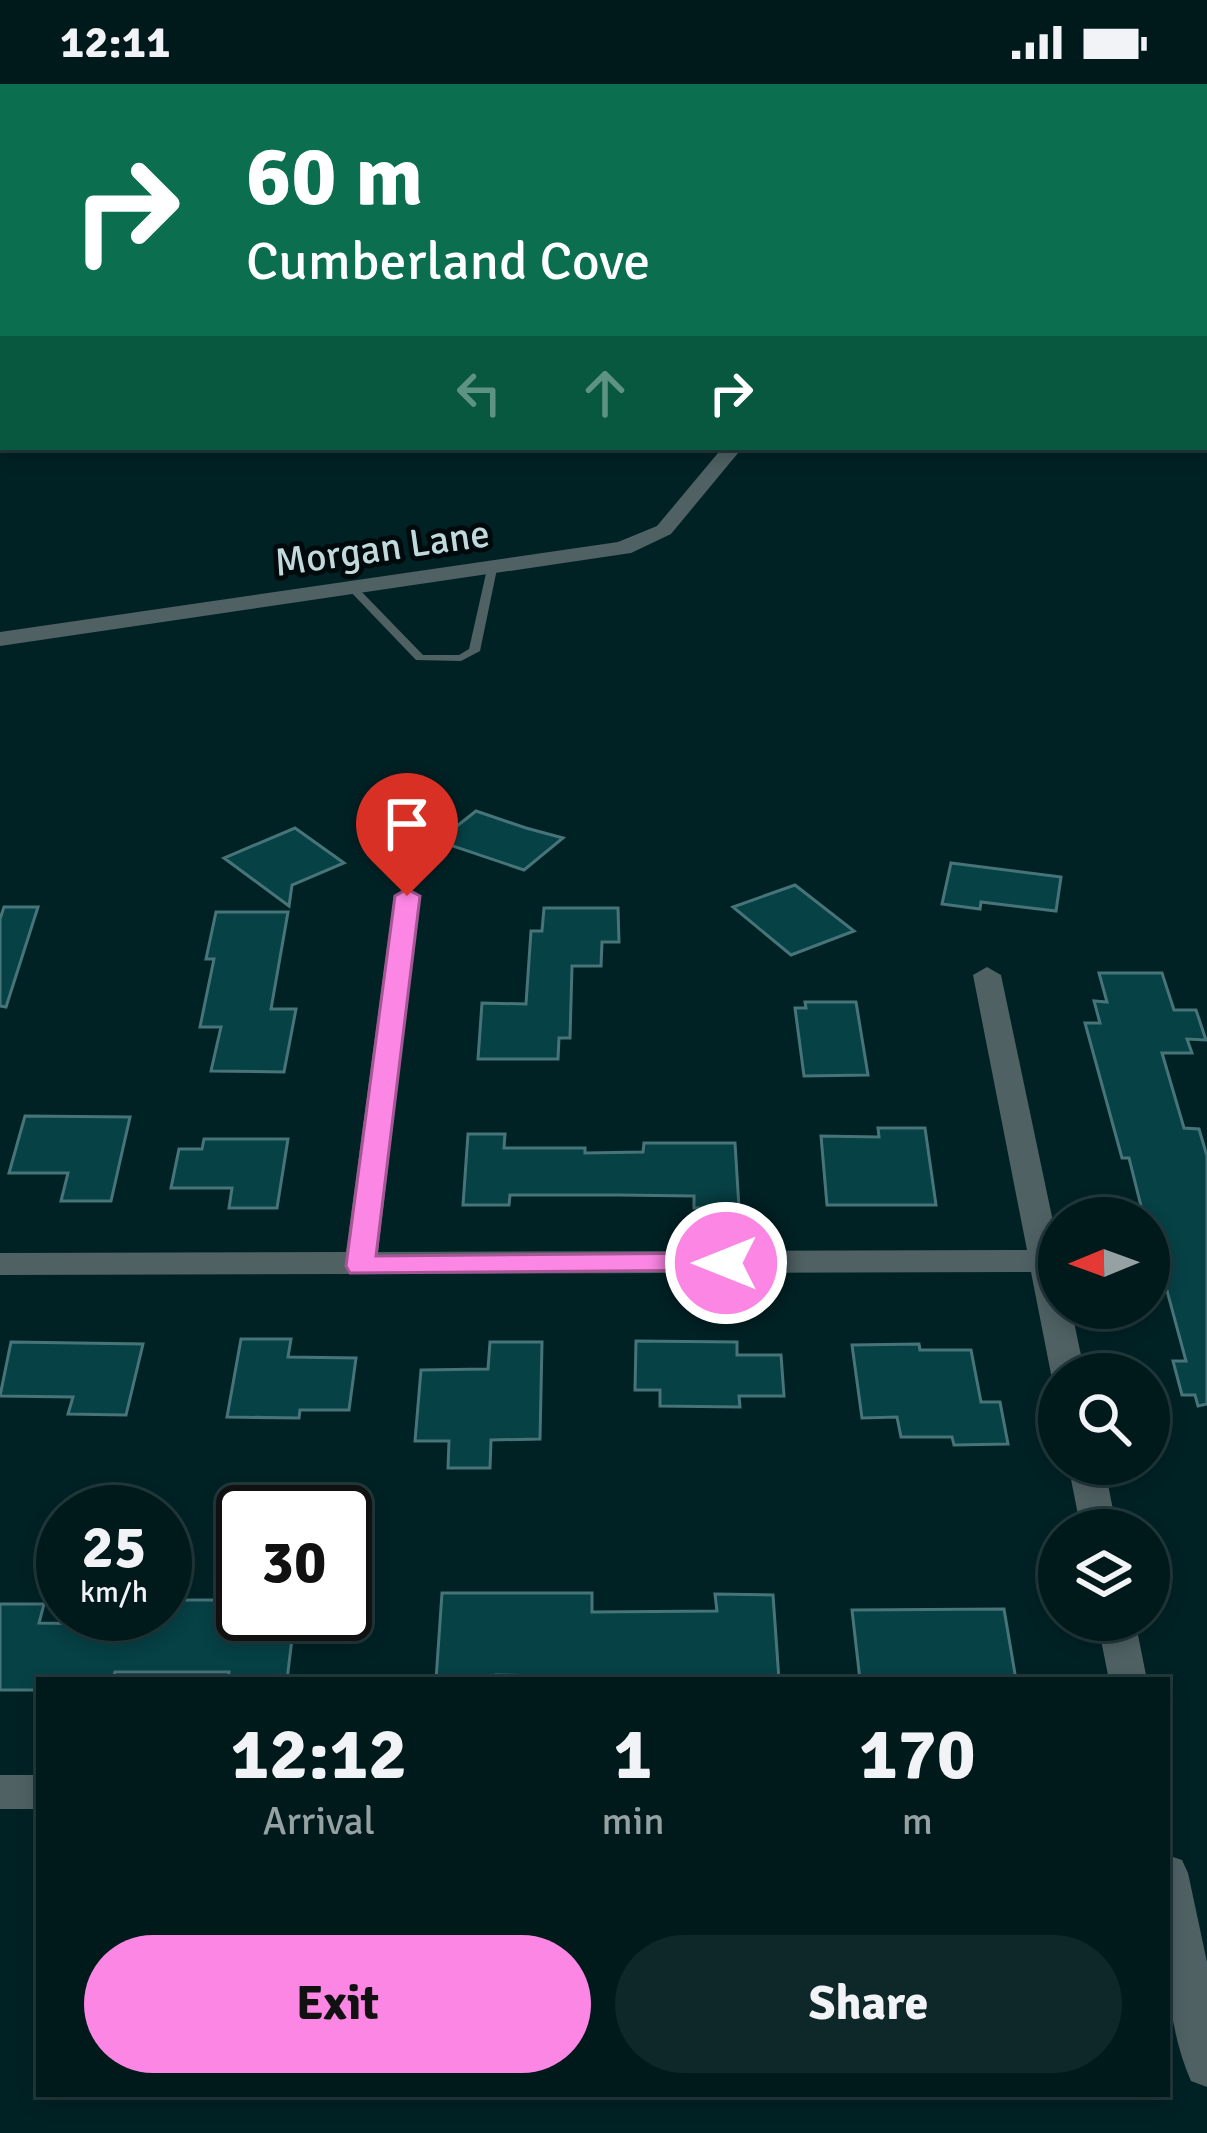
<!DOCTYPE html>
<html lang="en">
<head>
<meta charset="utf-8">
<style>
	:root { --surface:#001a1c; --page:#0e2729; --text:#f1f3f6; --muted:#95a1a3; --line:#22383b; --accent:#fc86e4 }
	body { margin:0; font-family:Signika,sans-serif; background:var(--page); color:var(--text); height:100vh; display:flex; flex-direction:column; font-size:45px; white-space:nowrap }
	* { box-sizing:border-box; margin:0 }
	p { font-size:39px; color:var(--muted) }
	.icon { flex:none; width:66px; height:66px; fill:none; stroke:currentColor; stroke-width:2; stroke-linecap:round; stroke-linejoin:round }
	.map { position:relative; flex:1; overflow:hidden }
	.side { position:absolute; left:36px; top:1593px; width:1134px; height:420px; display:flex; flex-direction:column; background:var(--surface); border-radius:0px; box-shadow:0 6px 18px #0003,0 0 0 3px var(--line) }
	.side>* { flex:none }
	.guide { position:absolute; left:0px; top:0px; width:1209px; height:366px; box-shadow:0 6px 18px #0003,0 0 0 3px var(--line); background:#0b6e4f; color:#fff; overflow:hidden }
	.needle { width:78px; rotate:269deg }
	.tools { position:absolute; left:1038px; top:1113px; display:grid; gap:24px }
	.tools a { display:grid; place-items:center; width:132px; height:132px; border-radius:50%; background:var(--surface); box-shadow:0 6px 18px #0003,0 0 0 3px var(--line); font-size:60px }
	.speed { position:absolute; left:36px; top:1401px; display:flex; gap:24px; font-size:60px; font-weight:700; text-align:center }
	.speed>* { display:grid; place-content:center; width:156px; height:156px; border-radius:50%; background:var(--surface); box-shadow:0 6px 18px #0003,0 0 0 3px var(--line); line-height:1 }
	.speed small { font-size:30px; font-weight:400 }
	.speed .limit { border:6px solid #111; border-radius:18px; background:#fff; color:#111 }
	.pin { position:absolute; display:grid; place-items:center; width:102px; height:102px; color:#fff; margin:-123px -51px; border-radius:50% 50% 50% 0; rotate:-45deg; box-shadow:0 0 12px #0007 }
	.pin .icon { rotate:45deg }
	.me { position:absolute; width:132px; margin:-66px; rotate:270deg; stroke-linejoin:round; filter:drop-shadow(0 0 9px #0008) }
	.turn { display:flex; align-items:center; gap:42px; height:252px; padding:0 48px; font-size:54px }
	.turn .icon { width:156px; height:156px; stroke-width:2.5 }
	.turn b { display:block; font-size:84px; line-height:102px }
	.lanes { display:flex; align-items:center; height:114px; padding:0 48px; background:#0003; justify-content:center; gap:60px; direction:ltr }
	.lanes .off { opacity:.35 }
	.eta { display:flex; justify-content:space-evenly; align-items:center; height:204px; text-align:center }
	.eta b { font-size:72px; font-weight:700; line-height:84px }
	.primary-button { display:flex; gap:24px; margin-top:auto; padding:24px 48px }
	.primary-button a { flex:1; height:138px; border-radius:72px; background:var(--accent); color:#111; font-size:48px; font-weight:700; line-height:138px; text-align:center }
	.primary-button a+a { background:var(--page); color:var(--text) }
	.status { display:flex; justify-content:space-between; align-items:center; height:84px; padding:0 60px; background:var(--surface); direction:ltr }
	.status svg { height:33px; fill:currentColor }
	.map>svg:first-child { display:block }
	.building { fill:#064146; stroke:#477479; stroke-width:3 }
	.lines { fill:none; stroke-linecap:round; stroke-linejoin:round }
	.lane { fill:#4f6163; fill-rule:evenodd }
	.street { fill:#4f6163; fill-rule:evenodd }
	.route { fill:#fc86e4; stroke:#a45794; stroke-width:3 }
	.labels { text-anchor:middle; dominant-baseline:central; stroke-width:10; stroke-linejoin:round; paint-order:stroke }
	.far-street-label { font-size:39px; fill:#c2d9db; stroke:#00090b }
</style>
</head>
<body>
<div class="status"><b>12:11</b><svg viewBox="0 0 49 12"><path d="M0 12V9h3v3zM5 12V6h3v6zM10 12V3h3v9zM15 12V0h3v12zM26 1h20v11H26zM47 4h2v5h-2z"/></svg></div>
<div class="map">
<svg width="1207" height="2049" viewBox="0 0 1207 2049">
	<rect width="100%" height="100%" fill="#002225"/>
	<path class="building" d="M476 727 526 744 563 754 524 786 438 757Z
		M295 744 344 779 292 801 289 822 224 774Z
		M951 779 1061 793 1056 827 981 818 980 825 942 820Z
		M795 801 854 847 791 871 733 823Z
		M4 823H38L6 923 0 922V835Z
		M544 824H618L619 858H602L601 882H572L570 954H559L558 975H478L482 919 526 920 531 847H542Z
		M216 828H288L271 925H296L284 988 211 987 221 943H200L214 875H206Z
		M1099 889H1162L1174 926H1196L1206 956 1187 955 1192 969H1162L1184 1044 1199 1045 1207 1072V1320L1198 1322 1195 1311H1182L1173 1277H1186L1159 1177H1149V1134H1144L1129 1074H1122L1085 939H1100L1094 917 1107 918Z
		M805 918H856L868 991 804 992 795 924H806Z
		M25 1032 130 1033 111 1117H61L68 1089H9Z
		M878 1044H925L936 1121H827L821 1052 879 1053Z
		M468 1050H505L504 1064H585V1069L643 1068 644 1059H735L739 1124H694V1112L618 1111H510L509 1121H463Z
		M204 1055H288L277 1124H229L232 1104H171L179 1065H202Z
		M241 1255H291L288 1273 356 1274 349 1326H300L299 1334 227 1333Z
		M636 1257 737 1258V1271H781L784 1312H739L740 1323 660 1322V1306H635Z
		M11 1258 143 1260 126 1331 68 1330 73 1313 0 1312Z
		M490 1258H542L540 1355 491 1356 490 1384H448L449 1357H415L421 1286 488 1285Z
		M919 1260 920 1266H971L981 1318H1000L1008 1360 954 1361 952 1353H901L897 1333 862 1334 852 1261Z
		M442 1509H592V1528L717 1527 715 1510 773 1511 779 1596 496 1591V1596H436Z
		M167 1516H235L234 1521H243V1530H295L287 1596H228L229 1588H115L113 1596H39V1606H0V1520H44L39 1539 162 1541Z
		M1004 1525 1016 1596H860L852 1526Z"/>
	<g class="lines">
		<path class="lane" d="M492 482 497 485 480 567 461 577 416 576 348 505 357 503 423 571H459L469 565 487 485Z"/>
		<path class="street" d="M0 7H3V15H0Z
			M1206 61H1207V71H1206Z
			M0 132H3V142H0Z
			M0 281H3V293H0Z
			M723 363H743L671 450 631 469 0 562V548L618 458 657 442Z
			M407 804 420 812 378 1168 1027 1166 973 891 987 883 1001 891 1059 1166V1224H1071L1085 1290H1059V1299L1051 1290 1031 1188 0 1191V1169L346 1168 394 812Z
			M1068 1380H1104L1117 1446H1081Z
			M1097 1536H1135L1147 1596H1109Z
			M0 1691H39V1725H0Z
			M1167 1771 1182 1776 1188 1789 1207 1878V2003L1191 1997C1160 1927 1167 1845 1167 1771Z"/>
	</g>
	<path class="route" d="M407 805 420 812 376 1172 726 1169 741 1179 736 1186 350 1189 346 1182 395 812Z"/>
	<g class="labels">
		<g class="far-street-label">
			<text transform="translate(382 464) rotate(-8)">Morgan Lane</text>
		</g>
	</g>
</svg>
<div class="tools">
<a><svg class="needle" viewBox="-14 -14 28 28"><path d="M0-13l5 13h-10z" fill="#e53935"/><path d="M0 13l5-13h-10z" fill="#95a1a3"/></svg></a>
<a><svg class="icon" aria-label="search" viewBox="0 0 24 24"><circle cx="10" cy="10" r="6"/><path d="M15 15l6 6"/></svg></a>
<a><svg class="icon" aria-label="layers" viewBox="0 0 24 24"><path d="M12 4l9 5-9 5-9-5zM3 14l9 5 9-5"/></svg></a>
</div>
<div class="speed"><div>25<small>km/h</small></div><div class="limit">30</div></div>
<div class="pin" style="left:407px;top:812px;background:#d93025"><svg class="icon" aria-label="arrive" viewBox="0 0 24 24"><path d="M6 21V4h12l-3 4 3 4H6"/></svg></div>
<svg class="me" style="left:726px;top:1179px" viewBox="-20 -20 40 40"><circle r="17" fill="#fc86e4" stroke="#fff" stroke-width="3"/><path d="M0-11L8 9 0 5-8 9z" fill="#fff"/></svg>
<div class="guide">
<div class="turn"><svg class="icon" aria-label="right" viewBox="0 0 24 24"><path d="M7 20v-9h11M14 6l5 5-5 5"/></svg><div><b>60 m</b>Cumberland Cove</div></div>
<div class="lanes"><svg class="icon off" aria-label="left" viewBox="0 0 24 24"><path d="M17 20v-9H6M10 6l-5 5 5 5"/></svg><svg class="icon off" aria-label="ahead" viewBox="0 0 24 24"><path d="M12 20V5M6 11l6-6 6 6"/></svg><svg class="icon" aria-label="right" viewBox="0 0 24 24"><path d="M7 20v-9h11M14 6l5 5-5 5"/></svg></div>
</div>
<section class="side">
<div class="eta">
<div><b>12:12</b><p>Arrival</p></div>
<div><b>1</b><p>min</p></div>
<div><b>170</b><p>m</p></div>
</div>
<div class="primary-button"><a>Exit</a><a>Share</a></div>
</section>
</div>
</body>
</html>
